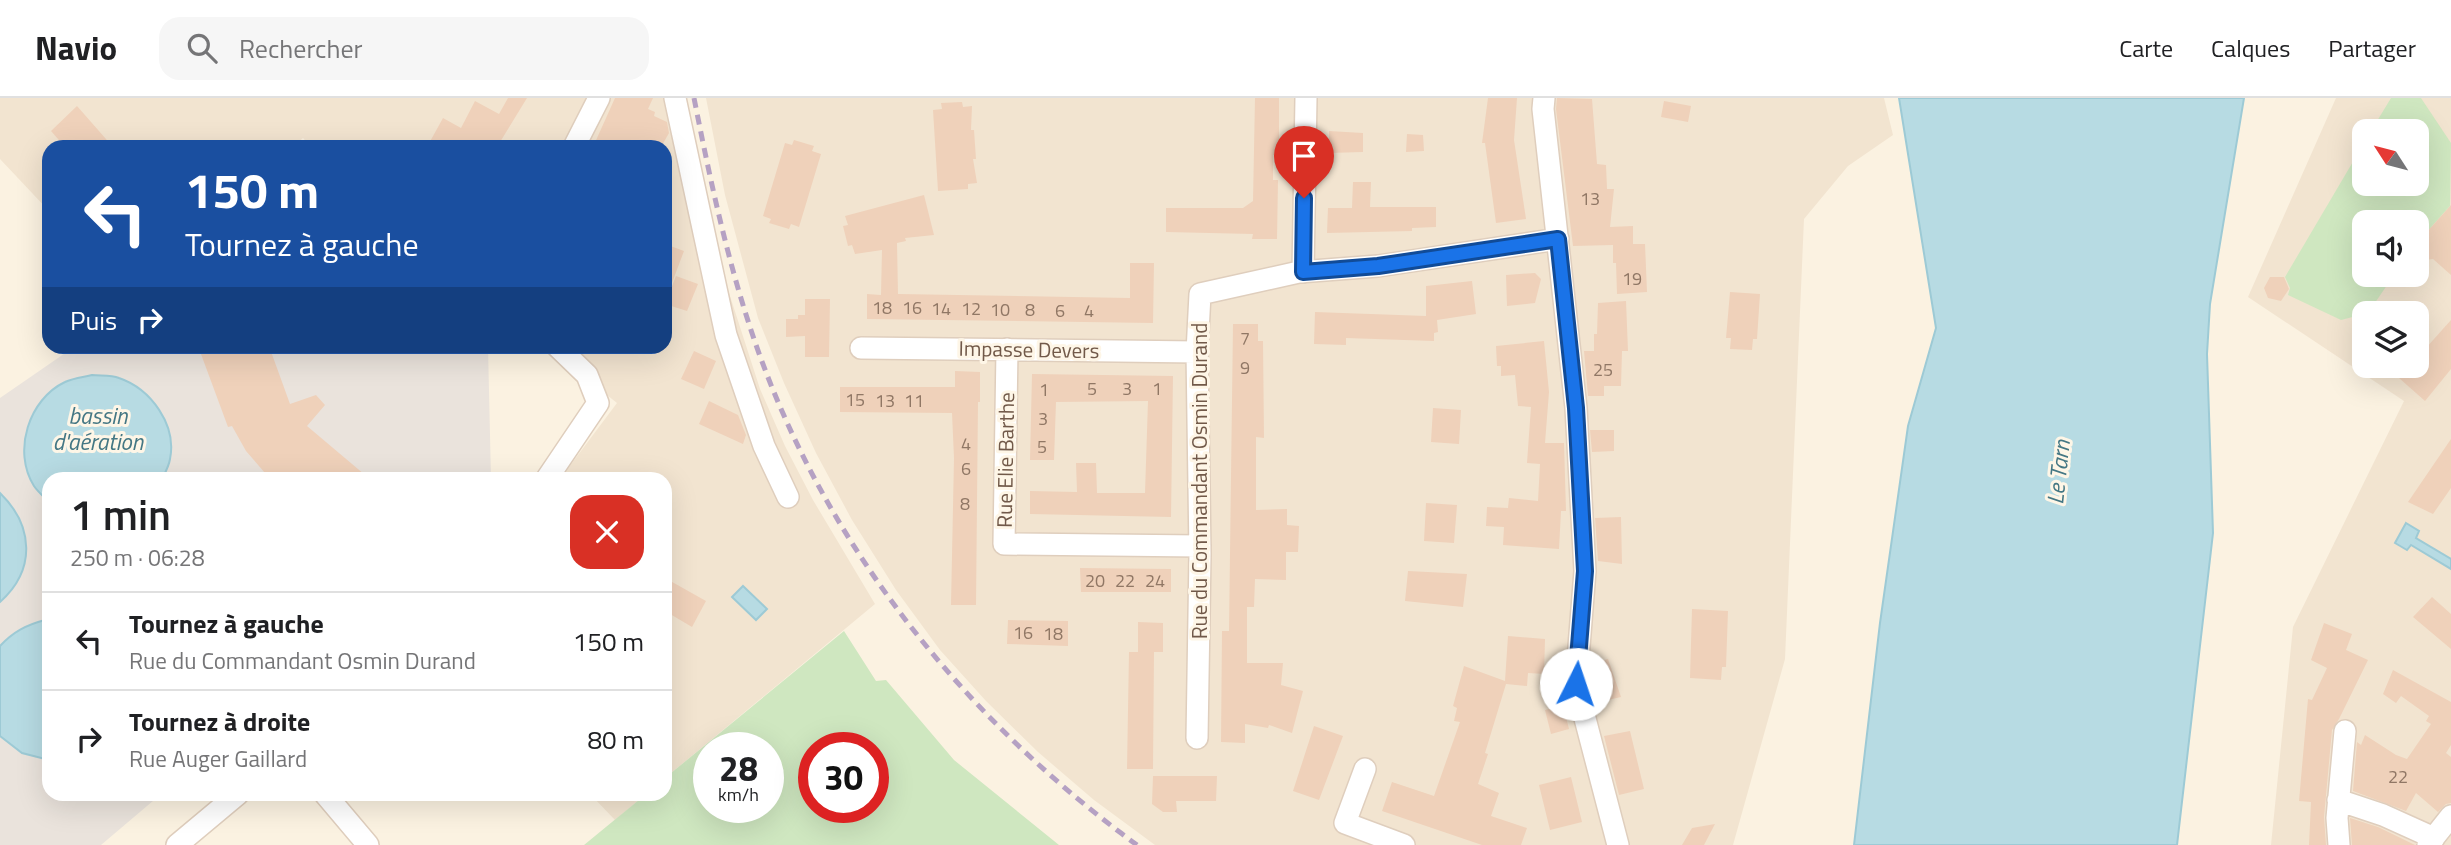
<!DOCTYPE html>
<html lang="fr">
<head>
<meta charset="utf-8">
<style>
	:root { --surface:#fff; --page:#f6f6f6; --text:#202124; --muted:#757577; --line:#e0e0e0 }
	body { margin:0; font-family:"Titillium Web",sans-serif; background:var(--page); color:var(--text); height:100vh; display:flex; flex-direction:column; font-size:26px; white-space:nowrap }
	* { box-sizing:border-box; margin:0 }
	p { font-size:23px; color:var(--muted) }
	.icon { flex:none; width:38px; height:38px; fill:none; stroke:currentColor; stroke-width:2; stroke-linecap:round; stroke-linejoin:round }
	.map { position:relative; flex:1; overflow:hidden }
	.details { position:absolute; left:42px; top:374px; width:630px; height:329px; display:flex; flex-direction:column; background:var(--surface); border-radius:21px; box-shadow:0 7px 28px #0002 }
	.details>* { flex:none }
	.guide { position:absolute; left:42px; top:42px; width:630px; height:214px; border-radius:21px; box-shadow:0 7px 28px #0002; background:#1a4fa0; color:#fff; overflow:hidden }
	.needle { width:46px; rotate:306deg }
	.tools { position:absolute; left:2352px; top:21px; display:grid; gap:14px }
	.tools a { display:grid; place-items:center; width:77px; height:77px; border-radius:14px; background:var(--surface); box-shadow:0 7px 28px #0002; font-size:35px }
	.speed { position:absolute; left:693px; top:634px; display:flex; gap:14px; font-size:35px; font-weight:700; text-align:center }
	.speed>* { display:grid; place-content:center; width:91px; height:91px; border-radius:50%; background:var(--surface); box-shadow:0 7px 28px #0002; line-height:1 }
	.speed small { font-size:18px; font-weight:400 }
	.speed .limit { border:10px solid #d22; background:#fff; color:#111 }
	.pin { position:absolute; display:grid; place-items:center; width:60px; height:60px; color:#fff; margin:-72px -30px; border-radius:50% 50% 50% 0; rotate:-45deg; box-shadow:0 0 7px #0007 }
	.pin .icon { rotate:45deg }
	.me { position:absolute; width:77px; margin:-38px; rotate:4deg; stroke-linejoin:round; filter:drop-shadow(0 0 5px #0008) }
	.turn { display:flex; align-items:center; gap:24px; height:147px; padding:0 28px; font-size:32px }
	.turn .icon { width:91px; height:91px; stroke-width:2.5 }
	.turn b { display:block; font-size:49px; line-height:60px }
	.then { display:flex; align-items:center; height:66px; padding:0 28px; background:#0003; gap:14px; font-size:26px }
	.round { display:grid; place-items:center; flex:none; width:74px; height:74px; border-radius:21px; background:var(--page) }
	.headline { display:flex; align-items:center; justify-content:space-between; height:119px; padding:0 28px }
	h1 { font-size:42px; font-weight:600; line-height:52px }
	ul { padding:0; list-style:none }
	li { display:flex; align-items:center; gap:21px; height:98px; padding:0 28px; border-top:2px solid var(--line) }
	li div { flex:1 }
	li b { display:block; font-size:26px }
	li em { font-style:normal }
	header { display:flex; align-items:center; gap:42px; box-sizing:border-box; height:98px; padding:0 35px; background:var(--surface); border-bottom:2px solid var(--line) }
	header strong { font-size:33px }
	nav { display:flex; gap:38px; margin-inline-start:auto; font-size:24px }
	.search { width:490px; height:63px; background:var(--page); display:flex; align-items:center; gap:18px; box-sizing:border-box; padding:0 24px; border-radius:21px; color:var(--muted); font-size:26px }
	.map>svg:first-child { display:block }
	.residential { fill:#f2e4d0; fill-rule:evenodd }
	.industrial { fill:#eae3dc }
	.green { fill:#cfe7c0; fill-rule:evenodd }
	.water { fill:#b7dbe3; stroke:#9dcad5; stroke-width:2 }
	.building { fill:#efd1ba }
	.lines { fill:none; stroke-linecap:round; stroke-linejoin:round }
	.minor-casing { stroke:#dfcebd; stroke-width:24 }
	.minor { stroke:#fff; stroke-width:21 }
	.rail { stroke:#b5a1c3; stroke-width:5; stroke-dasharray:10 7; stroke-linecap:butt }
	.route-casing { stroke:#114b97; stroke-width:18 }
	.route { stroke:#1a73e8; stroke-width:12 }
	.labels { text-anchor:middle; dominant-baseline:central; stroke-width:6; stroke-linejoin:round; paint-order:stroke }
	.number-label { font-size:18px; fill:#907765 }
	.street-label { font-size:21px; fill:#715949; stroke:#fef6e7 }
	.water-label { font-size:23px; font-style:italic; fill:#447784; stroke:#fef6e7 }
</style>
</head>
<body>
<header>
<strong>Navio</strong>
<div class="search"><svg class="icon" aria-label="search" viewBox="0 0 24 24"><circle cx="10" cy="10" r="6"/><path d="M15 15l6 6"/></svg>Rechercher</div>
<nav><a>Carte</a><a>Calques</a><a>Partager</a></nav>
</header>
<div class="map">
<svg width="2451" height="747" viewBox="0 0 2451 747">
	<rect width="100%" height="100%" fill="#fbf2e1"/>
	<path class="residential" d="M0 0H684L720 167 760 291 785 348 813 402 875 506 665 680V382L560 381 617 305 547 249 665 248V49H311L303 40 293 49H49V113L0 61Z
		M706 0H1884L1893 37 1848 68 1804 121 1785 561 1733 747H1155L1094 702 1038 654 986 603 940 552 896 492 852 422 816 355 784 285 758 220 725 97Z
		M2336 0H2451V747H2271L2293 529 2404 303 2248 199ZM2364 33H2417V86H2364ZM2364 124H2417V177H2364ZM2364 215H2417V268H2364Z
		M591 697H645L615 722Z"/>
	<path class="industrial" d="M74 249H488L491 381 49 382V696L160 697 101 747H0V300Z"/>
	<path class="green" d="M2391 0H2421L2451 45 2450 108 2425 136H2417V124H2364V177H2394L2368 215 2341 222 2288 197 2290 190 2285 179 2364 45V86H2417V33H2371Z
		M844 533 876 583 886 582 954 662 1059 747H584L645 697 665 696V680ZM709 649H768V709H709ZM814 649H873V709H814Z"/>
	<path class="water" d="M1899 0H2244L2210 206 2207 256 2213 435 2177 747H1854L1880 525 1908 328 1936 230Z
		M92 277C101 278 111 277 119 280 151 291 177 327 170 361 169 368 165 375 162 381L49 382V404C44 399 38 394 34 388 12 353 29 301 65 284 73 280 84 279 92 277Z
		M0 395C34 428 36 472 0 504Z
		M2406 425 2419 433 2416 440 2451 461V471L2411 447 2407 452 2395 445Z
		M743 488 767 511 756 522 732 499Z
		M45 522H49V662L22 655 0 638V548C13 534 26 527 45 522Z"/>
	<path class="building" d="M508 0H527L497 49H427L443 20 461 30 475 3 499 16Z
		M615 0H653L648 11 655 14 654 18 667 24 669 35 661 49H593Z
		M1255 0H1279V57H1273V82H1278L1277 141H1252L1253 136 1166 134V110H1243L1253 103Z
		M1488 0H1517L1514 42 1526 121 1496 125 1485 45H1482Z
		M1557 0 1592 1 1597 66 1606 67 1607 91H1614L1610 129 1633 128V146H1645L1647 194 1617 196 1616 165H1613V147L1573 148 1556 11Z
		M1664 3 1691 8 1688 24 1661 19Z
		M962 4 963 9 972 8 971 32H974L976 61H973L977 85 968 86V91L938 93 933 12 942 11 941 5Z
		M77 8 113 49H65L51 33Z
		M1329 33 1363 35V54L1329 55Z
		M1407 36 1423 37 1424 53 1406 54Z
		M794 42 814 48 812 53 821 56 799 129 791 126 789 131 769 125 771 121 763 118 785 45 792 47Z
		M1353 84H1371L1370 109H1436V129L1412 130V133L1327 135 1328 110H1352Z
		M924 97 934 137 905 140 906 143 897 145 898 196 1130 200V165H1154L1153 225 867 221V196L881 197 882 152 855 156 852 147 848 148 843 128 848 127 845 118Z
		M2451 107V177L2433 161 2417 163V135H2426Z
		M665 146 684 153 667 198H665Z
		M1535 175 1541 181 1535 205 1507 208 1506 177Z
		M676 178 698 186 687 213 665 206Z
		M2270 179H2284L2289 191 2281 203 2268 200 2264 190Z
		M1472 183 1476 216 1437 222 1438 234 1434 235V243L1346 240V247L1314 246 1315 214 1426 218V188Z
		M1730 194 1760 196 1757 241H1753L1752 252 1730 251 1731 240H1726Z
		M805 201H830L829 259H805V238L786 239V221H798V217H805Z
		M1626 203 1628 253H1622L1621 288H1604V298H1588L1584 253H1594V236H1597L1598 205Z
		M2451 222V271L2425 303 2399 280 2410 268H2417V260Z
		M1233 226H1258V243H1263L1264 340 1256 339V412L1287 411V427L1299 428 1298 454H1286V482L1255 481 1254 509H1247V565H1283L1281 587 1303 593 1292 635 1269 627 1268 630 1245 626V645L1221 644 1222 533H1229Z
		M1544 243 1549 294 1545 345H1564L1566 413H1561L1559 451 1503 447 1504 429 1486 428 1487 409 1508 410 1509 400 1538 403 1540 366 1527 365 1531 309 1518 308 1515 277 1501 278V268H1497L1496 248Z
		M198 248H269L290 306 316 297 325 307 307 328 371 382H271L246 353 232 328 228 329Z
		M694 253 716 263 704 291 681 281Z
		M955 273 980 274V304H978L976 507H951L954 360 952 315 840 314V289H955Z
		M1032 276 1173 278 1171 419 1030 416V393L1077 394 1076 365H1096L1097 395H1145L1148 303 1056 304 1054 362H1030Z
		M709 303 738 317 746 337 743 346 699 326Z
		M1433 310 1461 312 1459 346 1431 344Z
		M1590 332H1614V353L1592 354Z
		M2451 341V390L2433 416 2408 404Z
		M1426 405 1457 407 1454 445 1424 443Z
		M1621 419 1622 466 1598 463 1595 420Z
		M1080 470 1171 471V494H1081Z
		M1408 473 1467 476 1463 509 1405 503Z
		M665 480 706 503 692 529 665 513Z
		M2432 499 2451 516V551L2413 519Z
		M1692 511 1728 513 1726 569H1722L1721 582 1690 580Z
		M1008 522 1068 523V548L1007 546Z
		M1138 524 1163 525V554H1154L1153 671H1127L1129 554H1138Z
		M2324 525 2352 536 2346 552 2368 562 2339 621 2332 632 2324 719 2326 747H2309L2311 704 2299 703 2308 601 2312 602 2327 570 2311 562Z
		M1508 538 1545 541 1544 576 1528 575 1527 588 1506 586 1485 655 1488 656 1478 686 1499 695 1491 718 1527 730 1521 747H1482L1382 713 1392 684 1434 698 1460 624 1454 623 1457 610 1453 608 1464 568 1505 583Z
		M1608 561 1621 599 1595 605 1589 582 1591 566Z
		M2393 572 2451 604V647L2446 655 2451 659V705L2446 706 2438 714 2416 695 2406 713 2353 693 2357 644 2361 647 2365 637 2396 657 2407 661 2431 626 2426 623 2429 618 2401 598 2396 605 2383 596Z
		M1563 607 1569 631 1551 636 1545 612Z
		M1314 628 1343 638 1319 702 1293 693Z
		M1630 633 1644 691 1619 697 1604 638Z
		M1153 678H1217L1216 703H1176L1177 714H1163L1152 706Z
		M1571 679 1582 724 1550 732 1539 687Z
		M2350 720 2378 729 2415 747H2352Z
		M1715 726 1704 747H1682L1692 730Z"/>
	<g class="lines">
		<defs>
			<path id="minor" d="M675 0 726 237 764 348 788 399
				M1544 0 1543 11 1576 310 1585 473 1576 586 1618 747
				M574 49 599 0
				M1303 174 1306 0
				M861 250 1197 254
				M1007 251 1004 446 1200 448
				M546 382 598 305 587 277 557 248
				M1197 640 1200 456 1197 254 1200 196 1299 174 1378 168 1558 141
				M1365 671 1345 725 1404 747
				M325 696 368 747
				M2338 702 2383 717 2434 740
				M177 747 238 696
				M2339 747 2337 720 2345 633
				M2428 747 2451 718"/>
		</defs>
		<use href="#minor" class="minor-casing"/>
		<use href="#minor" class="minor"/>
		<path class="rail" d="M694 0C709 76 725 152 749 226 817 437 959 617 1137 747"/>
	</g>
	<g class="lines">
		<defs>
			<path id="route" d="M1304 100 1303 174 1378 168 1558 141 1576 310 1585 473 1576 586"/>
		</defs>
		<use href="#route" class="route-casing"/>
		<use href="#route" class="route"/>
	</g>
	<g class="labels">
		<g class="number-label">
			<text x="1590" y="100">13</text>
			<text x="1632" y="180">19</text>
			<text x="882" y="209">18</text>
			<text x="912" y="209">16</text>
			<text x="941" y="210">14</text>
			<text x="971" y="210">12</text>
			<text x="1000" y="211">10</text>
			<text x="1030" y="211">8</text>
			<text x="1060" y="212">6</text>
			<text x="1089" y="212">4</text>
			<text x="1245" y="240">7</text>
			<text x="1245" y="269">9</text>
			<text x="1603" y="271">25</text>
			<text x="1092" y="290">5</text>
			<text x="1127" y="290">3</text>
			<text x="1157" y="290">1</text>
			<text x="1044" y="291">1</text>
			<text x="855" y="301">15</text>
			<text x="885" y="302">13</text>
			<text x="914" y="302">11</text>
			<text x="1043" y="320">3</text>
			<text x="966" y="345">4</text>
			<text x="1042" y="348">5</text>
			<text x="966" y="370">6</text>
			<text x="965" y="405">8</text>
			<text x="1095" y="482">20</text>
			<text x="1125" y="482">22</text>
			<text x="1155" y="482">24</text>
			<text x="1023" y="534">16</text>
			<text x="1053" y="535">18</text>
			<text x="2398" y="678">22</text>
		</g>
		<g class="street-label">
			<text transform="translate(1029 251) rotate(1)">Impasse Devers</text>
			<text transform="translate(1005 362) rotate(-89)">Rue Elie Barthe</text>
			<text transform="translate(1199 383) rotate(-90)">Rue du Commandant Osmin Durand</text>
		</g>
		<g class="water-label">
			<text x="98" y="317">bassin<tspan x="98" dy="26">d'aération</tspan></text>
			<text transform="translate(2058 374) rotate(-84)">Le Tarn</text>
		</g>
	</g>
</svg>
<div class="tools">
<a><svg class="needle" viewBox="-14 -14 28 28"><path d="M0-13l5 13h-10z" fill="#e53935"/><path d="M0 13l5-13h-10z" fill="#757577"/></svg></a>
<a><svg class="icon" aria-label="sound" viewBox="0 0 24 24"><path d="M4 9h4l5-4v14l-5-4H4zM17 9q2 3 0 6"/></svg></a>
<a><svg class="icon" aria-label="layers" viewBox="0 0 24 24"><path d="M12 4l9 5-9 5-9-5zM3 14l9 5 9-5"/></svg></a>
</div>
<div class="speed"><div>28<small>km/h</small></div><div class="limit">30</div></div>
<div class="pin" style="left:1304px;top:100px;background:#d93025"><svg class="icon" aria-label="arrive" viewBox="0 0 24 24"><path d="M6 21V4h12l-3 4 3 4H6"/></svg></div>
<svg class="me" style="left:1576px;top:586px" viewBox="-20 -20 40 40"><circle r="19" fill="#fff"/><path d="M0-13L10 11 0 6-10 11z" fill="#1a73e8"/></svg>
<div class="guide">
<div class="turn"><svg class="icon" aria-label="left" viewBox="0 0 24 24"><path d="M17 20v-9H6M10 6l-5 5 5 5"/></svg><div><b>150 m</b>Tournez à gauche</div></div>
<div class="then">Puis<svg class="icon" aria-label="right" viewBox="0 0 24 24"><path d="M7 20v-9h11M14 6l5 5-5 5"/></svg></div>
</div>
<section class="details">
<div class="headline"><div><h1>1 min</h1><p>250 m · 06:28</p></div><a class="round" style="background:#d93025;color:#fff"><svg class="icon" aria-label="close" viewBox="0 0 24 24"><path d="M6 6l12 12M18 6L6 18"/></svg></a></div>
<ul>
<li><svg class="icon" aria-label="left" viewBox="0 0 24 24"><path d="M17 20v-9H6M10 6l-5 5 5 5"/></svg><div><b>Tournez à gauche</b><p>Rue du Commandant Osmin Durand</p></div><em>150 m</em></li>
<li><svg class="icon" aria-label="right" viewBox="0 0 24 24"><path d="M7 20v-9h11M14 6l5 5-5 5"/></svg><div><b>Tournez à droite</b><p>Rue Auger Gaillard</p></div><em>80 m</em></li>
</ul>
</section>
</div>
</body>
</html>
